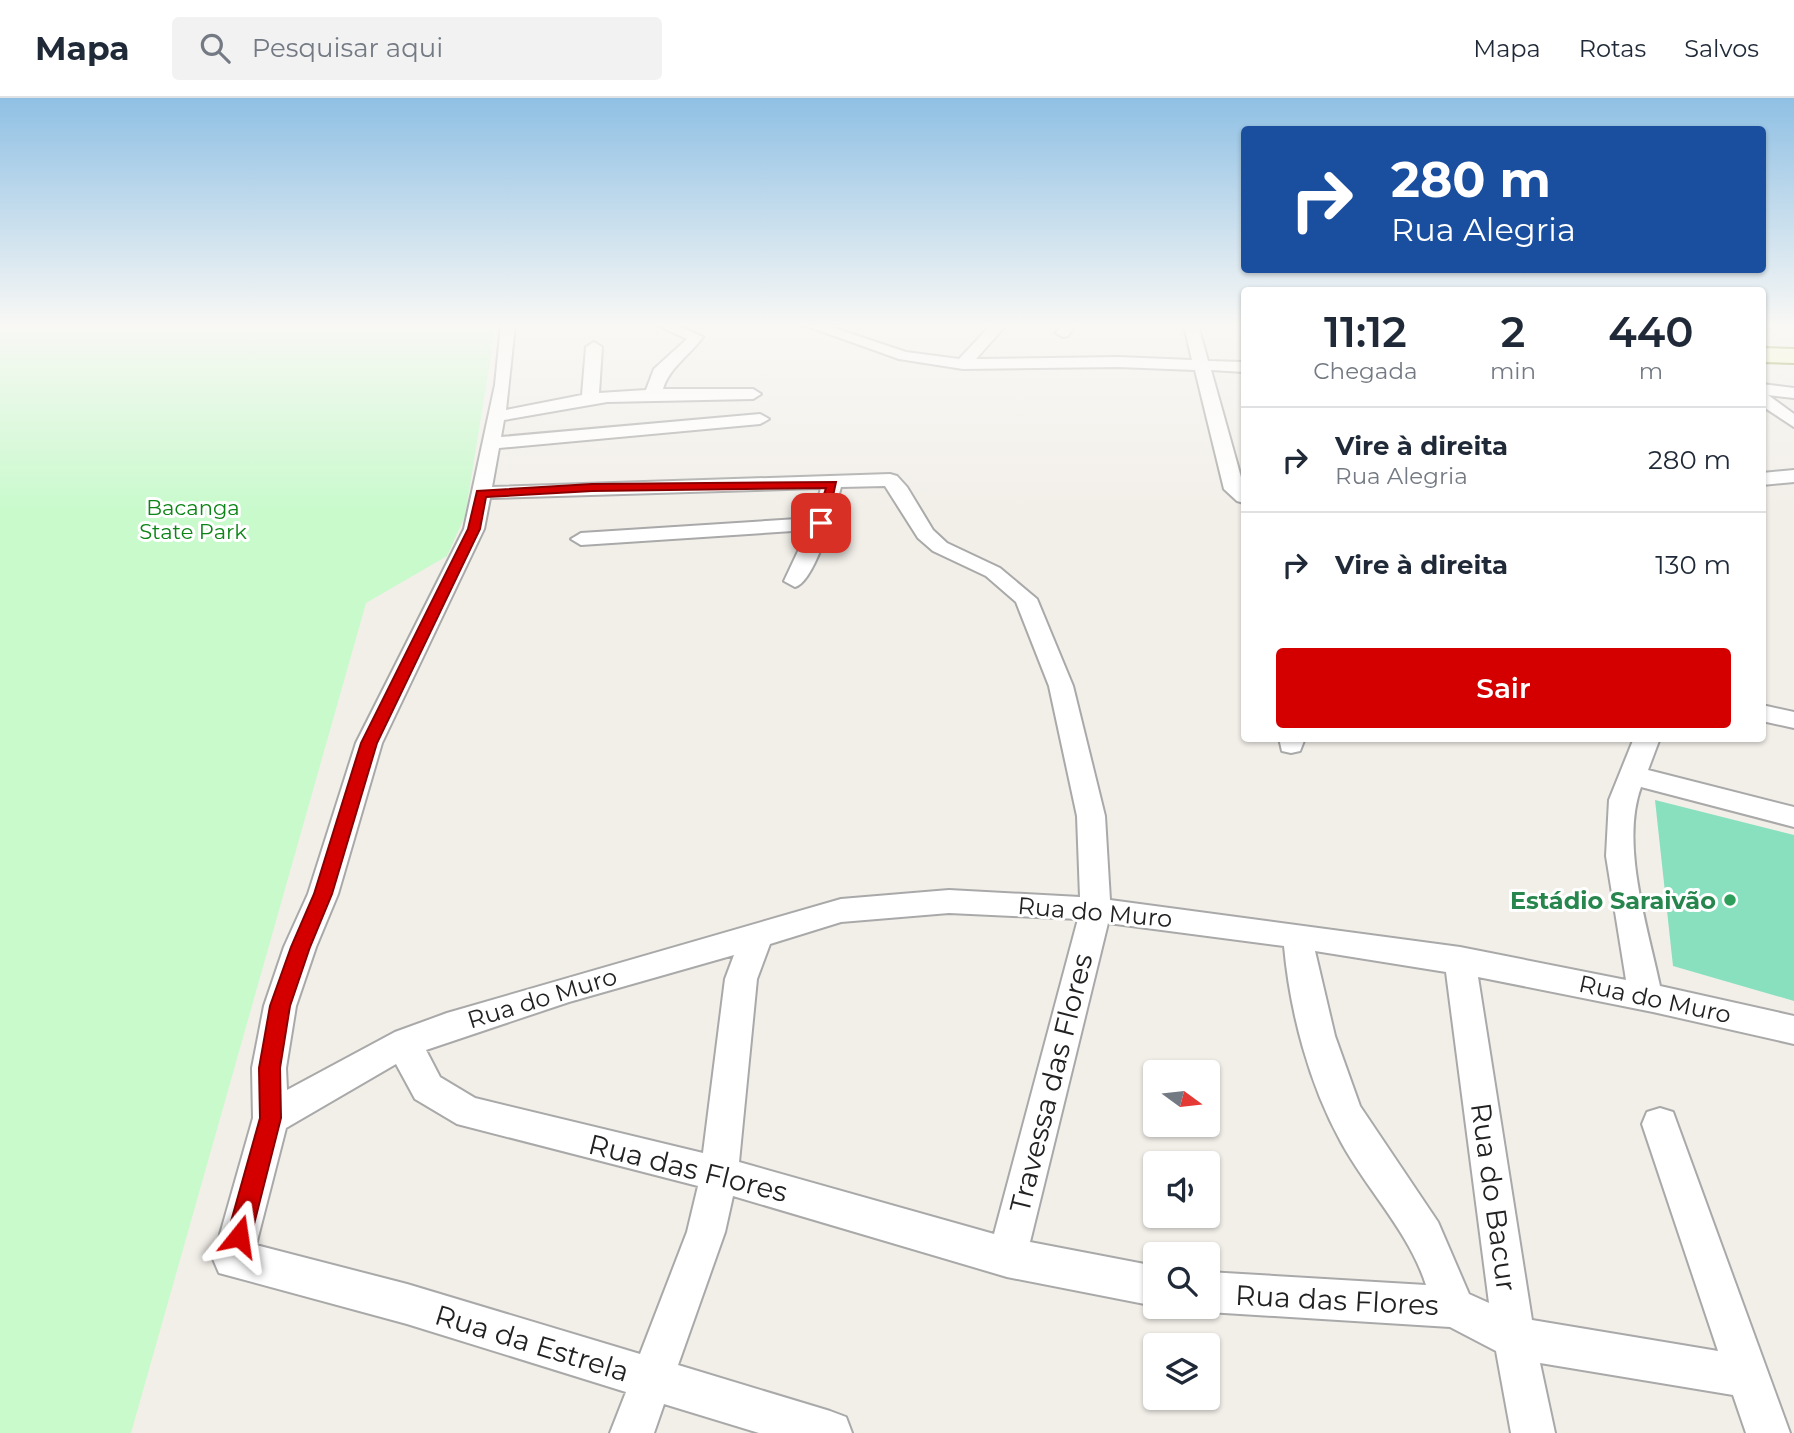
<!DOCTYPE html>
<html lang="pt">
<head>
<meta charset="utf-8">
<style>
	:root { --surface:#fff; --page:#f2f2f3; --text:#1f2937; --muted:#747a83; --line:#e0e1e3; --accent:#d40000 }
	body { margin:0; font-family:Montserrat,sans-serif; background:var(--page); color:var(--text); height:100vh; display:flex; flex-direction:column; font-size:26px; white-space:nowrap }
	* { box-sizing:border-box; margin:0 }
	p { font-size:23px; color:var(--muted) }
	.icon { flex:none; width:38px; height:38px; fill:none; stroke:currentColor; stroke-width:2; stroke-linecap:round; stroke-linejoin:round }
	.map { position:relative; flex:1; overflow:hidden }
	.sheet { position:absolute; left:1241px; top:189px; width:525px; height:455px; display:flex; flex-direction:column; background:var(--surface); border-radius:7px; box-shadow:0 2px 5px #0004 }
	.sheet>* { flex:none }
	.banner { position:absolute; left:1241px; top:28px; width:525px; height:147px; border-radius:7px; box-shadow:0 2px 5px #0004; background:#1a4fa0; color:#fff; overflow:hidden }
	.needle { width:46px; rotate:105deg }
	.buttons { position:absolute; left:1143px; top:962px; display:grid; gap:14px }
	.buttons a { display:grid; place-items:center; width:77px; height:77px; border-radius:7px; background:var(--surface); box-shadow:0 2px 5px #0004; font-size:35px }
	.pin { position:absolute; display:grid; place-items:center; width:60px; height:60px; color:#fff; margin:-30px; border-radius:14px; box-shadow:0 4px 10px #0006 }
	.me { position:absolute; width:77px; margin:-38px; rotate:15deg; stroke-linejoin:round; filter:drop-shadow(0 0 5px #0008) }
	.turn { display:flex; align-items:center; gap:24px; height:147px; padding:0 35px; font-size:32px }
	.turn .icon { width:91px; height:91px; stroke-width:2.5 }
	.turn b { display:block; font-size:49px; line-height:60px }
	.eta { display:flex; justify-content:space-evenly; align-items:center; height:119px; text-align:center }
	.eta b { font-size:42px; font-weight:600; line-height:49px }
	.action { display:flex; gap:14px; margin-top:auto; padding:14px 35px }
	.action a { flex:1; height:80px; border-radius:7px; background:var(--accent); color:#fff; font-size:28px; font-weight:600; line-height:80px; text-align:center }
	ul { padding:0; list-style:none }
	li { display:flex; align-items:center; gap:21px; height:105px; padding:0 35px; border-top:2px solid var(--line) }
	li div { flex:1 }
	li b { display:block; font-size:26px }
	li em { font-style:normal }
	header { display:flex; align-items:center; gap:42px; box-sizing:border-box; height:98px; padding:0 35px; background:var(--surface); border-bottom:2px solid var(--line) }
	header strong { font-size:33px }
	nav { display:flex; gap:38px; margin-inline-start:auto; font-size:24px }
	.search { width:490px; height:63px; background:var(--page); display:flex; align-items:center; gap:18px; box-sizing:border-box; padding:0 24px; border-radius:7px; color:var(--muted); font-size:26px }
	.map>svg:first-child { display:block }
	.park { fill:#c8facc }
	.pitch { fill:#88e0be }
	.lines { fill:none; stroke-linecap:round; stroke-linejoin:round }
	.minor-casing { stroke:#a9a9a9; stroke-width:4 }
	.secondary-casing { stroke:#707d05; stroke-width:4 }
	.minor { fill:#fff; fill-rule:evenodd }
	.secondary { fill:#f7fabf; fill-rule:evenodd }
	.route { fill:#d40000; stroke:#8a0000; stroke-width:2 }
	.leisure-dot { fill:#2e9e5b; stroke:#fff; stroke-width:2.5 }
	.labels { text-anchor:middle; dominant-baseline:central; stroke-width:6; stroke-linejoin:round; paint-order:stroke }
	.far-park-label { font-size:21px; fill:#0c8416; stroke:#fff }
	.leisure-label { font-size:24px; font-weight:bold; fill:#27864d; stroke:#fff; text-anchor:end }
	.street-label { font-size:24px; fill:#222; stroke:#fff }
	.near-street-label { font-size:28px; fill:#222; stroke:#fff }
</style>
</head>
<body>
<header>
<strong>Mapa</strong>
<div class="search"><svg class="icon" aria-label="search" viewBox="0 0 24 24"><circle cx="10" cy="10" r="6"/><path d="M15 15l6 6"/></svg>Pesquisar aqui</div>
<nav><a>Mapa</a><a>Rotas</a><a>Salvos</a></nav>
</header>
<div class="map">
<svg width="1794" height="1335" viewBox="0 0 1794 1335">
	<rect width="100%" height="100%" fill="#f2efe9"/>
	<path class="park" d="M0 227H496L465 418 447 458 366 505 131 1335H0Z"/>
	<path class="pitch" d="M1655 702 1794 737V903L1673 868Z"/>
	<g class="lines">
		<defs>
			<path id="minor" d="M501 227H515L506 312 582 297 586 249 594 244 602 249 599 295 646 292 654 271 687 241 657 227H677L703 239C690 257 669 270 663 291H753L761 296 753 301 607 304 504 322 501 339 760 316 769 321 760 326 499 350 492 389 890 376 897 378 907 389 933 432 947 445 1000 470 1037 501 1073 588 1105 718 1110 802 1460 849 1626 882 1606 758 1609 702 1634 640H1660L1648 672 1794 709V729L1641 689C1620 746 1648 830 1660 888L1794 918V946L1653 914 1478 879 1532 1222 1718 1253 1642 1026 1647 1014 1660 1010 1673 1014 1790 1335H1746L1733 1297 1540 1265 1555 1335H1511L1496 1253 1450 1229 1208 1214 1196 1209H1208V1174L1426 1187C1409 1134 1367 1092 1341 1044 1309 986 1290 914 1284 848L1108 825 1030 1144 1155 1168V1208L1007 1179 733 1098 725 1134 678 1267 830 1313 846 1319 852 1335H759L664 1306 654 1335H610L626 1294 407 1226 219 1175 213 1161 253 1020 252 970 264 908 284 849 308 796 356 645 464 431 495 287ZM885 388 918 440 933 453 986 478 1016 504 1049 588 1077 718 1080 799 949 792 841 801 447 915 395 934 287 992 286 970 296 908 316 849 338 796 382 645 484 431 490 400 821 390 813 420 581 435 571 441 581 447 808 432 784 483 795 489C815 484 835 410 841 389ZM949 815 1078 821 994 1136 739 1064 757 881 770 846 841 824ZM1315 853 1446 874 1489 1205 1469 1196 1438 1124 1360 1008 1335 938ZM734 857 725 881 703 1055 475 1000 440 979 426 952 569 904ZM396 966 415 1001 457 1026 698 1088 687 1134 640 1256 407 1186 256 1147 286 1030Z
				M804 227H825L906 254 959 261 991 227H1006L976 261 1118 259 1192 262 1184 227H1198L1208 263 1244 264V274L1211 272 1244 390V405L1237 403 1224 391 1195 272 1118 269 963 271 899 261Z
				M1061 227H1075L1068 238 1063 239 1056 235Z
				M1762 227H1774L1762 234Z
				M1762 286 1794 290V300L1768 297 1794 316V329L1762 308Z
				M1794 372V384L1762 387V375Z
				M1762 607 1794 614V630L1762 623Z
				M1279 640H1305L1300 653 1291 655 1282 653Z"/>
			<path id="secondary" d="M1762 250 1794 251V265L1762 264Z"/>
		</defs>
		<use href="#minor" class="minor-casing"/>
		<use href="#secondary" class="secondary-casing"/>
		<use href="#minor" class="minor"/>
		<use href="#secondary" class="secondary"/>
	</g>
	<linearGradient id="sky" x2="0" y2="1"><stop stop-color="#8fc0e4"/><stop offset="0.55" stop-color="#f9f8f5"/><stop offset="1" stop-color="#f9f8f5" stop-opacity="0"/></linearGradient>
	<rect width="1794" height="414" fill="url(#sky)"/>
	<path class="route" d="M836 384 827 425 821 429 815 425 826 390 592 393 486 399 480 431 377 645 332 796 310 849 290 908 280 970 281 1020 251 1138 248 1146 239 1150 231 1146 227 1138 260 1020 259 970 270 908 291 849 314 796 361 645 468 431 477 393 592 386Z"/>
	<circle class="leisure-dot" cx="1730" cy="802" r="7"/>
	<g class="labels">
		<g class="far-park-label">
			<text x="193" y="409">Bacanga<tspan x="193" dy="24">State Park</tspan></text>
		</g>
		<g class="leisure-label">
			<text x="1716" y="802">Estádio Saraivão</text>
		</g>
		<g class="street-label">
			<text transform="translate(1095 814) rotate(5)">Rua do Muro</text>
			<text transform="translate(542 900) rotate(-17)">Rua do Muro</text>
			<text transform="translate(1655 901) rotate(12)">Rua do Muro</text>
		</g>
		<g class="near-street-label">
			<text transform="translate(1051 985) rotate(-76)">Travessa das Flores</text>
			<text transform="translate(688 1070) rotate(14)">Rua das Flores</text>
			<text transform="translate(1494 1099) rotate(82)">Rua do Bacur</text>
			<text transform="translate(1337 1202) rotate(3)">Rua das Flores</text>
			<text transform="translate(532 1245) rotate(17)">Rua da Estrela</text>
		</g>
	</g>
</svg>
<div class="buttons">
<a><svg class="needle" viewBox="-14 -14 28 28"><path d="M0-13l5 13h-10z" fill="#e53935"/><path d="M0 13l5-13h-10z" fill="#747a83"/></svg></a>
<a><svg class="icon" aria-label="sound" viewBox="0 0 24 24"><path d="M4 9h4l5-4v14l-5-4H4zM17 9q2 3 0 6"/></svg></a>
<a><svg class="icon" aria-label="search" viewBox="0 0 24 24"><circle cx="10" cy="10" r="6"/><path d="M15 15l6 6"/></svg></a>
<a><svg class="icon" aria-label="layers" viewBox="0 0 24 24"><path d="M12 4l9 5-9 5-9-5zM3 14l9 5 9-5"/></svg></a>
</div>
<div class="pin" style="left:821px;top:425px;background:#d93025"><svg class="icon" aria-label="arrive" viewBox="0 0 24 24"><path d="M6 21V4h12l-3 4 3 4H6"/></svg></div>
<svg class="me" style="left:239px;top:1138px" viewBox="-20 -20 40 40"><path d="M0-17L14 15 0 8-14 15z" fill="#d40000" stroke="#fff" stroke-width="4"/></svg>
<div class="banner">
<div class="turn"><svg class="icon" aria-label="right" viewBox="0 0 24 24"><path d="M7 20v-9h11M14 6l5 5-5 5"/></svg><div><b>280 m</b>Rua Alegria</div></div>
</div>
<section class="sheet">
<div class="eta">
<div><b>11:12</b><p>Chegada</p></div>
<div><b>2</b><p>min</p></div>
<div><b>440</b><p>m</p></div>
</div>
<ul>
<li><svg class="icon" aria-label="right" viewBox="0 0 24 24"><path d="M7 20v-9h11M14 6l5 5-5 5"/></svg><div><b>Vire à direita</b><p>Rua Alegria</p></div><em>280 m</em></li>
<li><svg class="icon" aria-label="right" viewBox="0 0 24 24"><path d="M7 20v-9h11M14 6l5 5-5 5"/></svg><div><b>Vire à direita</b></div><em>130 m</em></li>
</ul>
<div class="action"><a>Sair</a></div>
</section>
</div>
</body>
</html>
